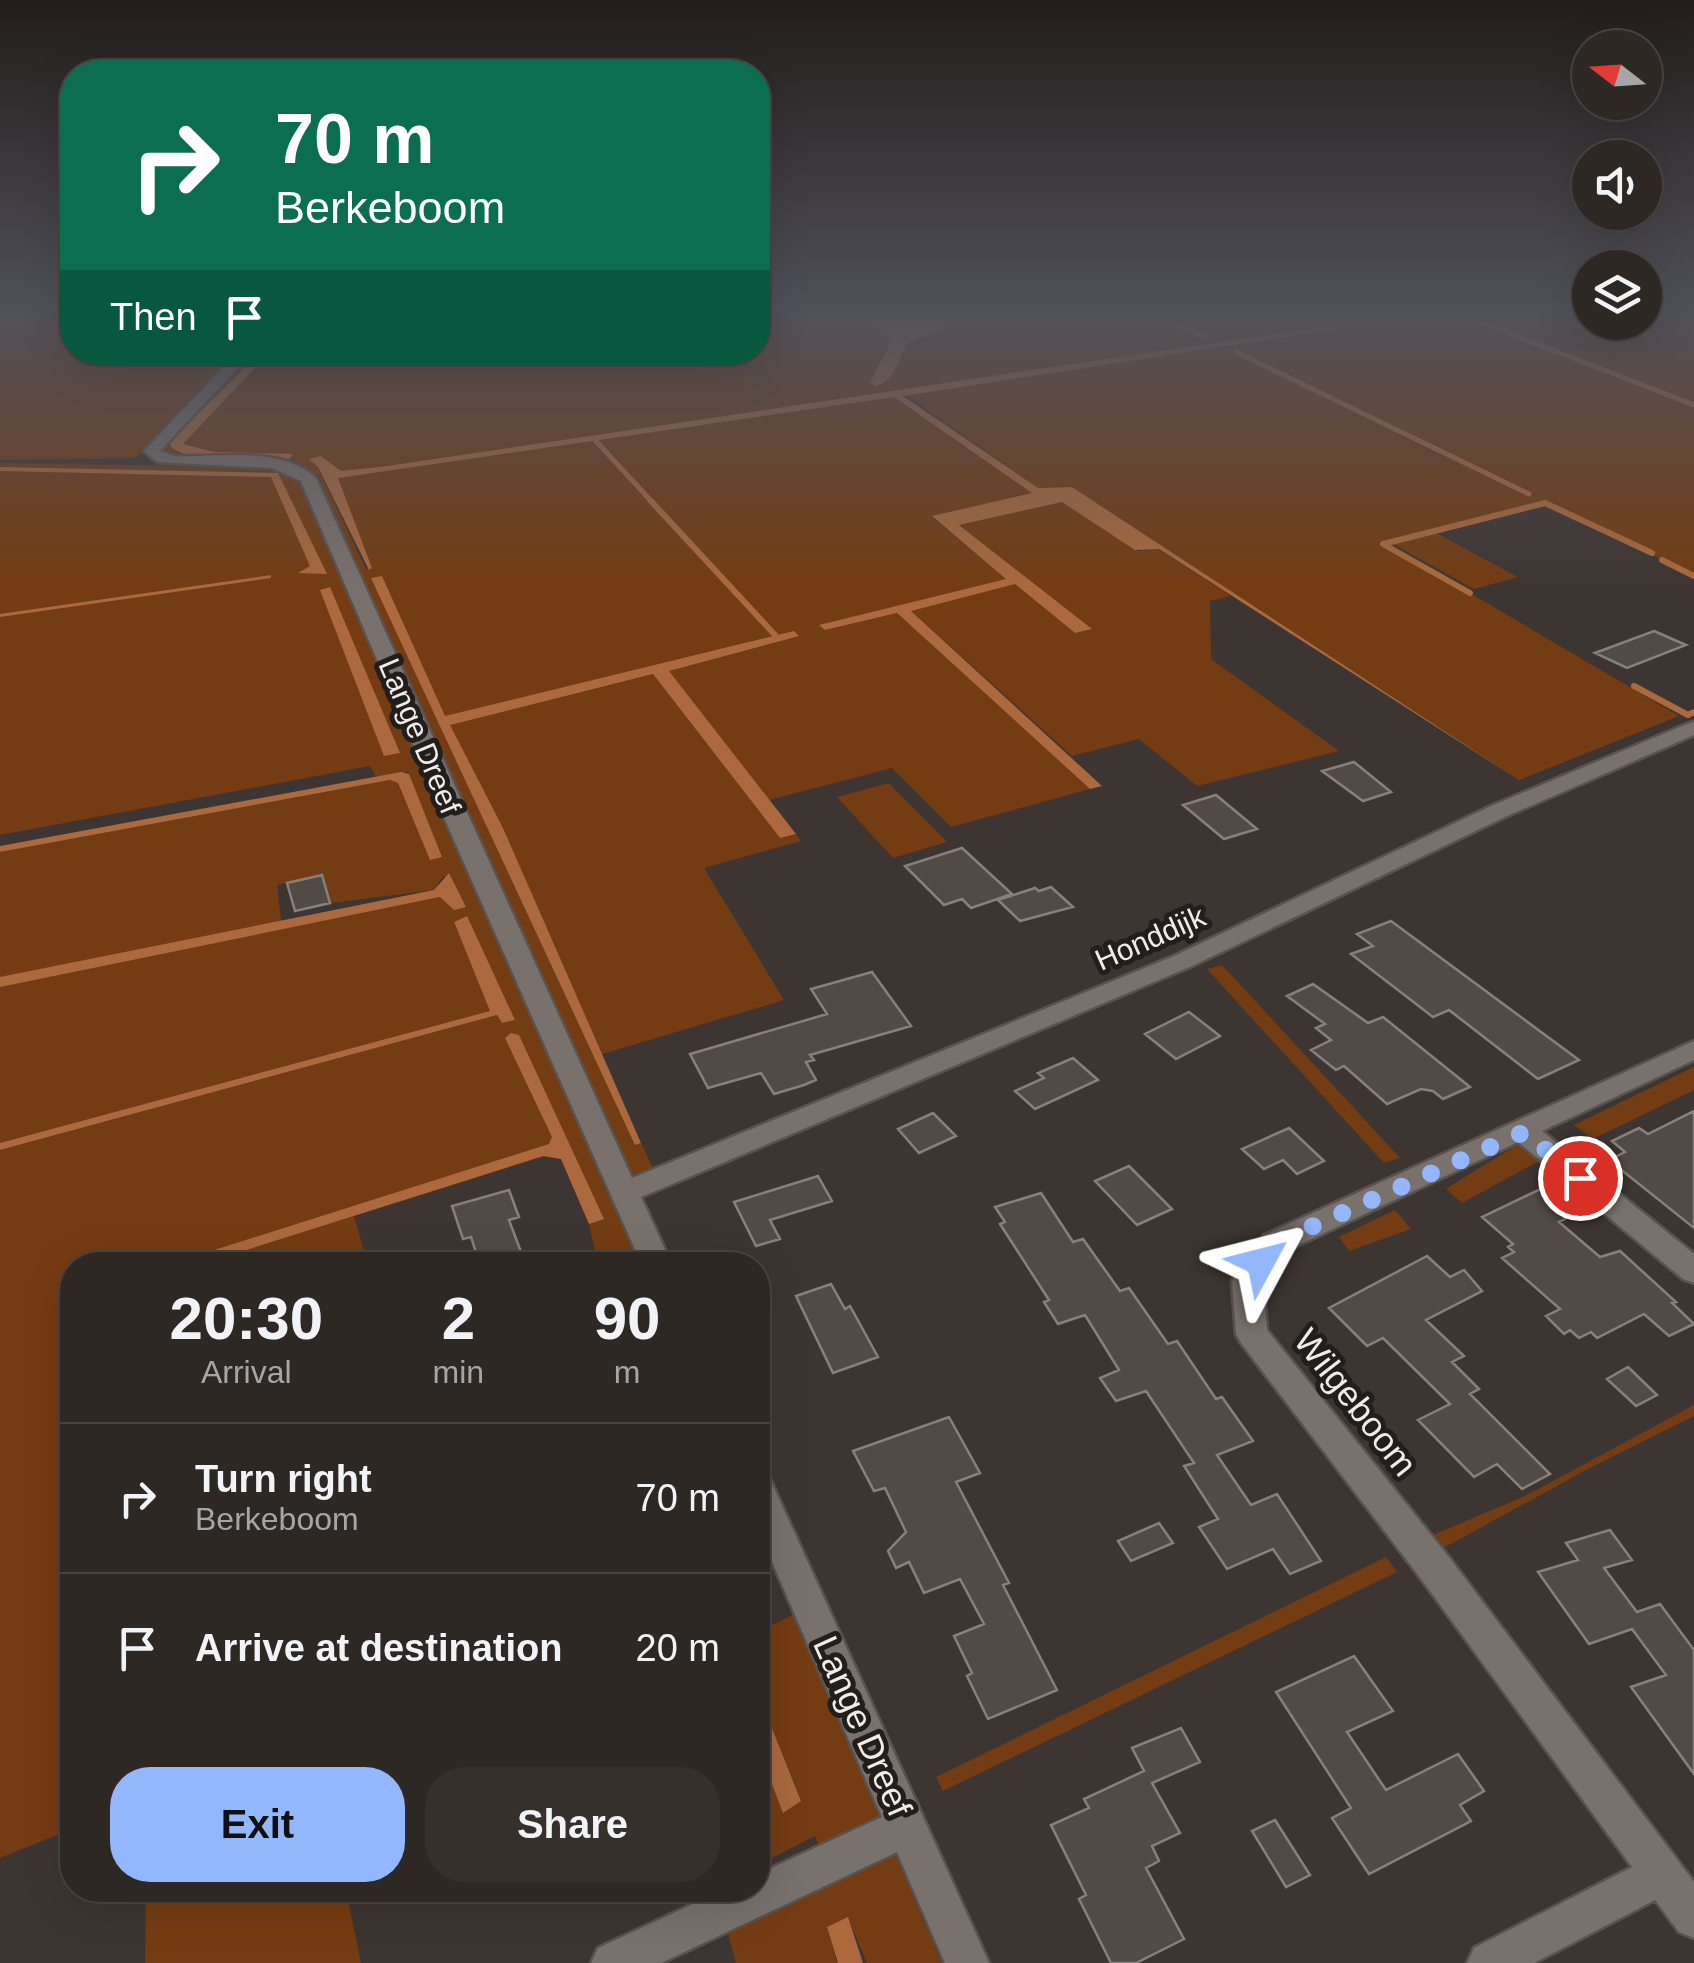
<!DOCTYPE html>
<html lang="en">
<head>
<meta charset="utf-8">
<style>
	:root { --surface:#2e2825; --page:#36302d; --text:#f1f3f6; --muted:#a7a6a7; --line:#494442; --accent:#93b7fd }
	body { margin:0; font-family:Arial,sans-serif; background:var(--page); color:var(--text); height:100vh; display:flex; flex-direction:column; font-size:38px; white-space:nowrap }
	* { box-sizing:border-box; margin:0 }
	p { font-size:32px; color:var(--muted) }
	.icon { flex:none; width:55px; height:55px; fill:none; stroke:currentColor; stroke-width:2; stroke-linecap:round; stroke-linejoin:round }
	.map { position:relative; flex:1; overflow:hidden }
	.side { position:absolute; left:60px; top:1252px; width:710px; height:650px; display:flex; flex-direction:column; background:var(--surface); border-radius:40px; box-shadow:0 10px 40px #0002,0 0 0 2px var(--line) }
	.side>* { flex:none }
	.top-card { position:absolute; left:60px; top:60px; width:710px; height:305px; border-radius:40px; box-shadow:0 10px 40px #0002,0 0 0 2px var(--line); background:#0b6e4f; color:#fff; overflow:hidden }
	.needle { width:65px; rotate:287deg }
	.tools { position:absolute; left:1572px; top:30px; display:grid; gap:20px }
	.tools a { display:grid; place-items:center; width:90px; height:90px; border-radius:50%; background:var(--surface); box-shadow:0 10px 40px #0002,0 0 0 2px var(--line); font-size:50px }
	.pin { position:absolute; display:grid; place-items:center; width:85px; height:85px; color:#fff; margin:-42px; border:5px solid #fff; border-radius:50%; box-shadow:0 2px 10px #0007 }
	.me { position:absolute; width:110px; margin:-55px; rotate:52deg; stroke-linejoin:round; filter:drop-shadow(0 0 8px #0008) }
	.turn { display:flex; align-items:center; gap:35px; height:210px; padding:0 50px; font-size:45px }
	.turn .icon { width:130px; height:130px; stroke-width:2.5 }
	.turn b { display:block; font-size:70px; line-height:85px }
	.then { display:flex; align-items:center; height:95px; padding:0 50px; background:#0003; gap:20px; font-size:38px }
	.eta { display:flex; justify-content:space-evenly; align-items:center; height:170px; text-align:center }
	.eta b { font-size:60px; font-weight:800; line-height:70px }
	.primary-button { display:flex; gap:20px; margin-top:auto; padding:20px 50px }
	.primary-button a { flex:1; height:115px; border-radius:40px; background:var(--accent); color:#111; font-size:40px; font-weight:800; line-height:115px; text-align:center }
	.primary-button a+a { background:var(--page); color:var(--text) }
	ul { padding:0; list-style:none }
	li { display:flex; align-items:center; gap:30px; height:150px; padding:0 50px; border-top:2px solid var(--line) }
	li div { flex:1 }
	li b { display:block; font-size:38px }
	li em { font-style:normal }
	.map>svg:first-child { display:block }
	.green { fill:#743c12; fill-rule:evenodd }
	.water { fill:#ab693d }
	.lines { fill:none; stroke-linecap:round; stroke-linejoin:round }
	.stream-far1 { stroke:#ab693d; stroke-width:5 }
	.stream { stroke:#ab693d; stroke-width:6 }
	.building { fill:#514a45; stroke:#88807b; stroke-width:2.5 }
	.minor-casing { stroke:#59534f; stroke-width:5 }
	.minor { fill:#79716c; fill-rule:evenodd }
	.route { stroke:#93b7fd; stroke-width:18; stroke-dasharray:0 32.4 }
	.labels { text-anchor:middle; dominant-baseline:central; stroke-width:10; stroke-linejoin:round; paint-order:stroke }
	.street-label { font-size:30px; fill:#f1ecea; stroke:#211e1c }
	.near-street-label { font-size:35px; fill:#f1ecea; stroke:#211e1c }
</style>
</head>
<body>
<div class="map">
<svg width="1694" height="1963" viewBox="0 0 1694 1963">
	<rect width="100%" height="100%" fill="#3d3531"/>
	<path class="green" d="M0 314H72V352L244 353 135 458 0 460Z
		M758 314H1590V322H1645V314H1694V575L1543 502 1383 542 1679 716 1519 780 1072 487 1038 488 905 394 890 391 387 466 341 471 331 463 315 462 366 569 372 568 337 478 886 397H894L1031 489 1032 494 932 517 1007 579 820 625 825 630 897 613 1090 789 951 827 892 768 769 800 668 670 798 637 450 725 653 674 780 838 796 834 801 841 704 868 784 1000 599 1055 503 828 454 736 490 833 635 1144 641 1143 655 1172 635 1180 594 1110 355 571 319 476C271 445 208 474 157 451L253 353H730L790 397 733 353 758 352Z
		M0 463 259 467 301 479 452 822 460 855 643 1265H598L589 1224 561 1159 552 1154 351 1217 354 1216 368 1265H72V1829L0 1858V1150L497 1015 502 1023 515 1020 466 916 454 923 491 1011 0 1148V852L390 780 398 783 430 859 442 857 408 772 376 777 370 766 0 835V471L193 472 0 467ZM322 875 331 903 434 890 444 875 454 910 441 897 282 929 277 885Z
		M1062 502 1138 551 1158 549 1231 596 1210 601 1211 659 1339 751 1197 786 1139 739 1072 756 910 610 1015 584 1075 633 1090 628 959 525Z
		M1436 533 1518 577 1474 589 1393 544Z
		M889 783 947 842 893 858 837 797Z
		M1222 965 1400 1158 1384 1163 1207 969Z
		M1694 1067V1090L1593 1139 1574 1125Z
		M1518 1144 1539 1161 1462 1203 1446 1189Z
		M1395 1210 1411 1229 1349 1251 1339 1237Z
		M1694 1405V1416L1588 1469 1436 1552 1426 1538 1527 1495Z
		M1386 1557 1397 1572 943 1791 936 1777Z
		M793 1615 942 1963H867L848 1918 828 1927 837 1963H736L726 1927 831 1875 815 1836 758 1865V1748L783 1812 801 1800 758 1693V1632Z
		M146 1890H346L361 1963H145Z"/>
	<path class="water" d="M882 314H952L953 319 943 330 907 343C898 359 895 382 875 386L870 382 889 346 888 338 868 321Z
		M1329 326 1336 329 903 396 1038 488 1072 487 1519 780 1159 549 1135 550 1062 502 959 525 1092 629 1075 633 1015 584 911 611 1102 786 1090 789 897 613 825 630 819 625 1006 579 932 516 1032 493 894 397 338 478 372 568 369 570 318 467 309 459 321 456 341 471 387 466Z
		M260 353H269L183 444 214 452 293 454 289 459C261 459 190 465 170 446L172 439Z
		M0 467 278 473 327 574 298 573 310 566 271 477 0 471Z
		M271 575V578L0 617V614Z
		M382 576 445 716 794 631 799 636 669 671 796 834 780 838 653 674 450 725 503 828 641 1143 635 1145 371 578Z
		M330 587 400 753 384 756 320 590Z
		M401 772 409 774 442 857 430 860 398 783 390 780 0 852V846Z
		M449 873 466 907 454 910 440 897 0 987V977L434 890Z
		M467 916 515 1020 502 1023 497 1015 0 1150V1143L490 1011 454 922Z
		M511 1033 519 1035 604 1219 589 1224 561 1159 543 1156 199 1265H167L549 1144 552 1137 505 1038Z
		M758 1693 801 1801 783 1813 758 1748Z
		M848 1917 863 1963H838L827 1927Z"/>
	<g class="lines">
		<path class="stream-far1" d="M1157 314 1204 337
			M1470 318 1694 405
			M1236 352 1529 494
			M595 440 653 503"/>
		<path class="stream" d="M651 501 775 635
			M1662 560 1694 576
			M1470 593 1383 544 1545 503 1652 553
			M1634 686 1688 715 1694 712"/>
	</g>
	<path class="building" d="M1654 631 1686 645 1627 668 1595 653Z
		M1354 762 1391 792 1363 801 1322 771Z
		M1216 795 1257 829 1224 839 1183 805Z
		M962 848 1012 894 971 908 962 899 944 905 905 866Z
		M322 875 330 903 295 911 287 883Z
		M1051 887 1073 907 1020 921 998 900 1035 888 1039 891Z
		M1391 921 1579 1060 1538 1079 1449 1010 1433 1017 1351 954 1373 946 1357 934Z
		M872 972 911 1026 810 1055 814 1060 806 1062 816 1080 804 1085 774 1094 761 1073 708 1088 690 1054 827 1014 811 989Z
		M1313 984 1368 1023 1383 1017 1470 1087 1443 1099 1433 1091 1421 1089 1387 1104 1344 1066 1336 1070 1311 1050 1331 1040 1316 1028 1325 1024 1287 996Z
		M1189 1012 1220 1036 1176 1059 1145 1034Z
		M1073 1058 1098 1080 1035 1109 1015 1091 1044 1078 1038 1073Z
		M1694 1111V1228L1609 1160 1625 1152 1612 1141 1639 1128 1648 1134Z
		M933 1113 956 1136 919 1153 898 1129Z
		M1289 1128 1324 1161 1297 1174 1283 1160 1264 1169 1242 1149Z
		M1129 1166 1172 1209 1137 1225 1095 1181Z
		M818 1176 832 1201 770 1220 780 1239 756 1246 734 1202Z
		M1549 1185 1581 1211 1559 1222 1600 1257 1620 1251 1676 1302 1672 1303 1694 1324 1669 1336 1644 1314 1597 1338 1591 1332 1579 1338 1570 1330 1564 1334 1546 1316 1560 1309 1502 1258 1514 1252 1508 1247 1513 1244 1482 1217Z
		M509 1190 519 1217 509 1220 526 1265H480L471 1237 463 1239 452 1206Z
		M1041 1193 1073 1242 1083 1239 1120 1291 1129 1288 1168 1344 1177 1341 1216 1399 1222 1397 1253 1441 1217 1455 1251 1505 1277 1494 1321 1561 1290 1574 1273 1549 1227 1569 1199 1527 1218 1519 1184 1466 1194 1463 1146 1391 1116 1401 1100 1378 1119 1370 1085 1315 1058 1324 1044 1302 1049 1300 1000 1224 1005 1222 995 1207Z
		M1427 1256 1450 1277 1464 1270 1482 1291 1426 1320 1464 1356 1452 1362 1479 1389 1470 1394 1550 1474 1522 1489 1497 1464 1474 1477 1418 1420 1450 1404 1383 1338 1367 1346 1329 1308Z
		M831 1284 845 1309 850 1306 878 1357 833 1373 796 1296Z
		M1628 1367 1657 1395 1636 1406 1607 1379Z
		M949 1417 980 1473 956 1482 1009 1583 1003 1585 1057 1690 988 1719 967 1676 972 1673 954 1636 984 1624 960 1579 924 1593 909 1562 896 1568 888 1551 906 1532 885 1488 874 1491 853 1451Z
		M1159 1523 1173 1543 1131 1561 1118 1541Z
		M1610 1530 1632 1560 1604 1568 1637 1612 1660 1604 1694 1650V1774L1631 1687 1666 1675 1632 1629 1589 1644 1538 1572 1578 1560 1566 1543Z
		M1354 1656 1393 1711 1347 1732 1386 1790 1458 1754 1484 1791 1460 1805 1471 1821 1369 1874 1332 1818 1351 1808 1276 1692Z
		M1181 1728 1200 1762 1152 1783 1180 1833 1152 1846 1159 1861 1146 1868 1184 1939 1136 1963H1111L1079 1899 1086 1895 1051 1825 1089 1808 1084 1799 1144 1771 1132 1748Z
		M1275 1820 1310 1875 1286 1887 1252 1831Z"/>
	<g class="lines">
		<defs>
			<path id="minor" d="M238 352H252L160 451 175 456C220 458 280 445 316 478L632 1178 1174 956 1491 806 1687 724 1694 722V735L1507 816 1192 966 641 1197 672 1265H642L450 831 301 481 272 468 157 462 144 451Z
				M1694 1041V1060L1542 1131 1694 1254V1283L1683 1279 1518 1142 1286 1251 1263 1283 1267 1330 1448 1556 1694 1882V1938L1679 1932 1655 1900 1534 1963H1467L1474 1948 1632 1867 1422 1580 1241 1343 1236 1334 1232 1281 1264 1235Z
				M758 1475 770 1479 775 1490 989 1963H945L897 1852 661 1963H591L598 1948 723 1890H758V1874L882 1817 758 1529Z"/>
		</defs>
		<use href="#minor" class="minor-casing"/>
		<use href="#minor" class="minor"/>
	</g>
	<linearGradient id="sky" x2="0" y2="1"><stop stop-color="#221d1b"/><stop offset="0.53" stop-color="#51515a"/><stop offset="1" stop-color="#51515a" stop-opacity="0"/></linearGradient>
	<rect width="1694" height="589" fill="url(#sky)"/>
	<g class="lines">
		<path class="route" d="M1261 1262 1275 1243 1524 1132 1580 1178"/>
	</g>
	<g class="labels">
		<g class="street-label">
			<text transform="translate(420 736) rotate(67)">Lange Dreef</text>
			<text transform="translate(1150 938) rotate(-24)">Honddijk</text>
		</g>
		<g class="near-street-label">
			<text transform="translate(1356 1402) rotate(52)">Wilgeboom</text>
			<text transform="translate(863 1726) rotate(66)">Lange Dreef</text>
		</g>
	</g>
</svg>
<div class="tools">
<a><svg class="needle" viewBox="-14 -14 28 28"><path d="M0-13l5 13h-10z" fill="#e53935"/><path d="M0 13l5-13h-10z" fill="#a7a6a7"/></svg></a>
<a><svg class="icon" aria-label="sound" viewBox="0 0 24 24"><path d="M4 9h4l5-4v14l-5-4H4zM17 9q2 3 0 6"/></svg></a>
<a><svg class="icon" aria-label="layers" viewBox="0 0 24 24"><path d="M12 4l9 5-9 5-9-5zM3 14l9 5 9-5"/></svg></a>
</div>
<div class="pin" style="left:1580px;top:1178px;background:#d93025"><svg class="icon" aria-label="arrive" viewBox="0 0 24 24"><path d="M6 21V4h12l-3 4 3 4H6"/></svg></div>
<svg class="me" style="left:1261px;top:1262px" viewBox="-20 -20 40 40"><path d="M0-17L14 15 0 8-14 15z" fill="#93b7fd" stroke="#fff" stroke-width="4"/></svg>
<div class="top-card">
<div class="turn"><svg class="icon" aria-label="right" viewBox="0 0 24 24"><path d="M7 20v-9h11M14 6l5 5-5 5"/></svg><div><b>70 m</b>Berkeboom</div></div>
<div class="then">Then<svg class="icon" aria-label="arrive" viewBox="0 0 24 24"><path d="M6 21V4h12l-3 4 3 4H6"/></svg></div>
</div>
<section class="side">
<div class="eta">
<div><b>20:30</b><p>Arrival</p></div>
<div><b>2</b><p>min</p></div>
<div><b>90</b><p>m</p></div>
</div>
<ul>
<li><svg class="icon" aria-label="right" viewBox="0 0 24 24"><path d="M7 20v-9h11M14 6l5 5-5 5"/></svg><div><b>Turn right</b><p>Berkeboom</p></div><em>70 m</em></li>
<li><svg class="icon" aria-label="arrive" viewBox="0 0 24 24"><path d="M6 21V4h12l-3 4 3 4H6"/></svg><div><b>Arrive at destination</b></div><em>20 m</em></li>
</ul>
<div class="primary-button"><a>Exit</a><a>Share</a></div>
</section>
</div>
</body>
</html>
